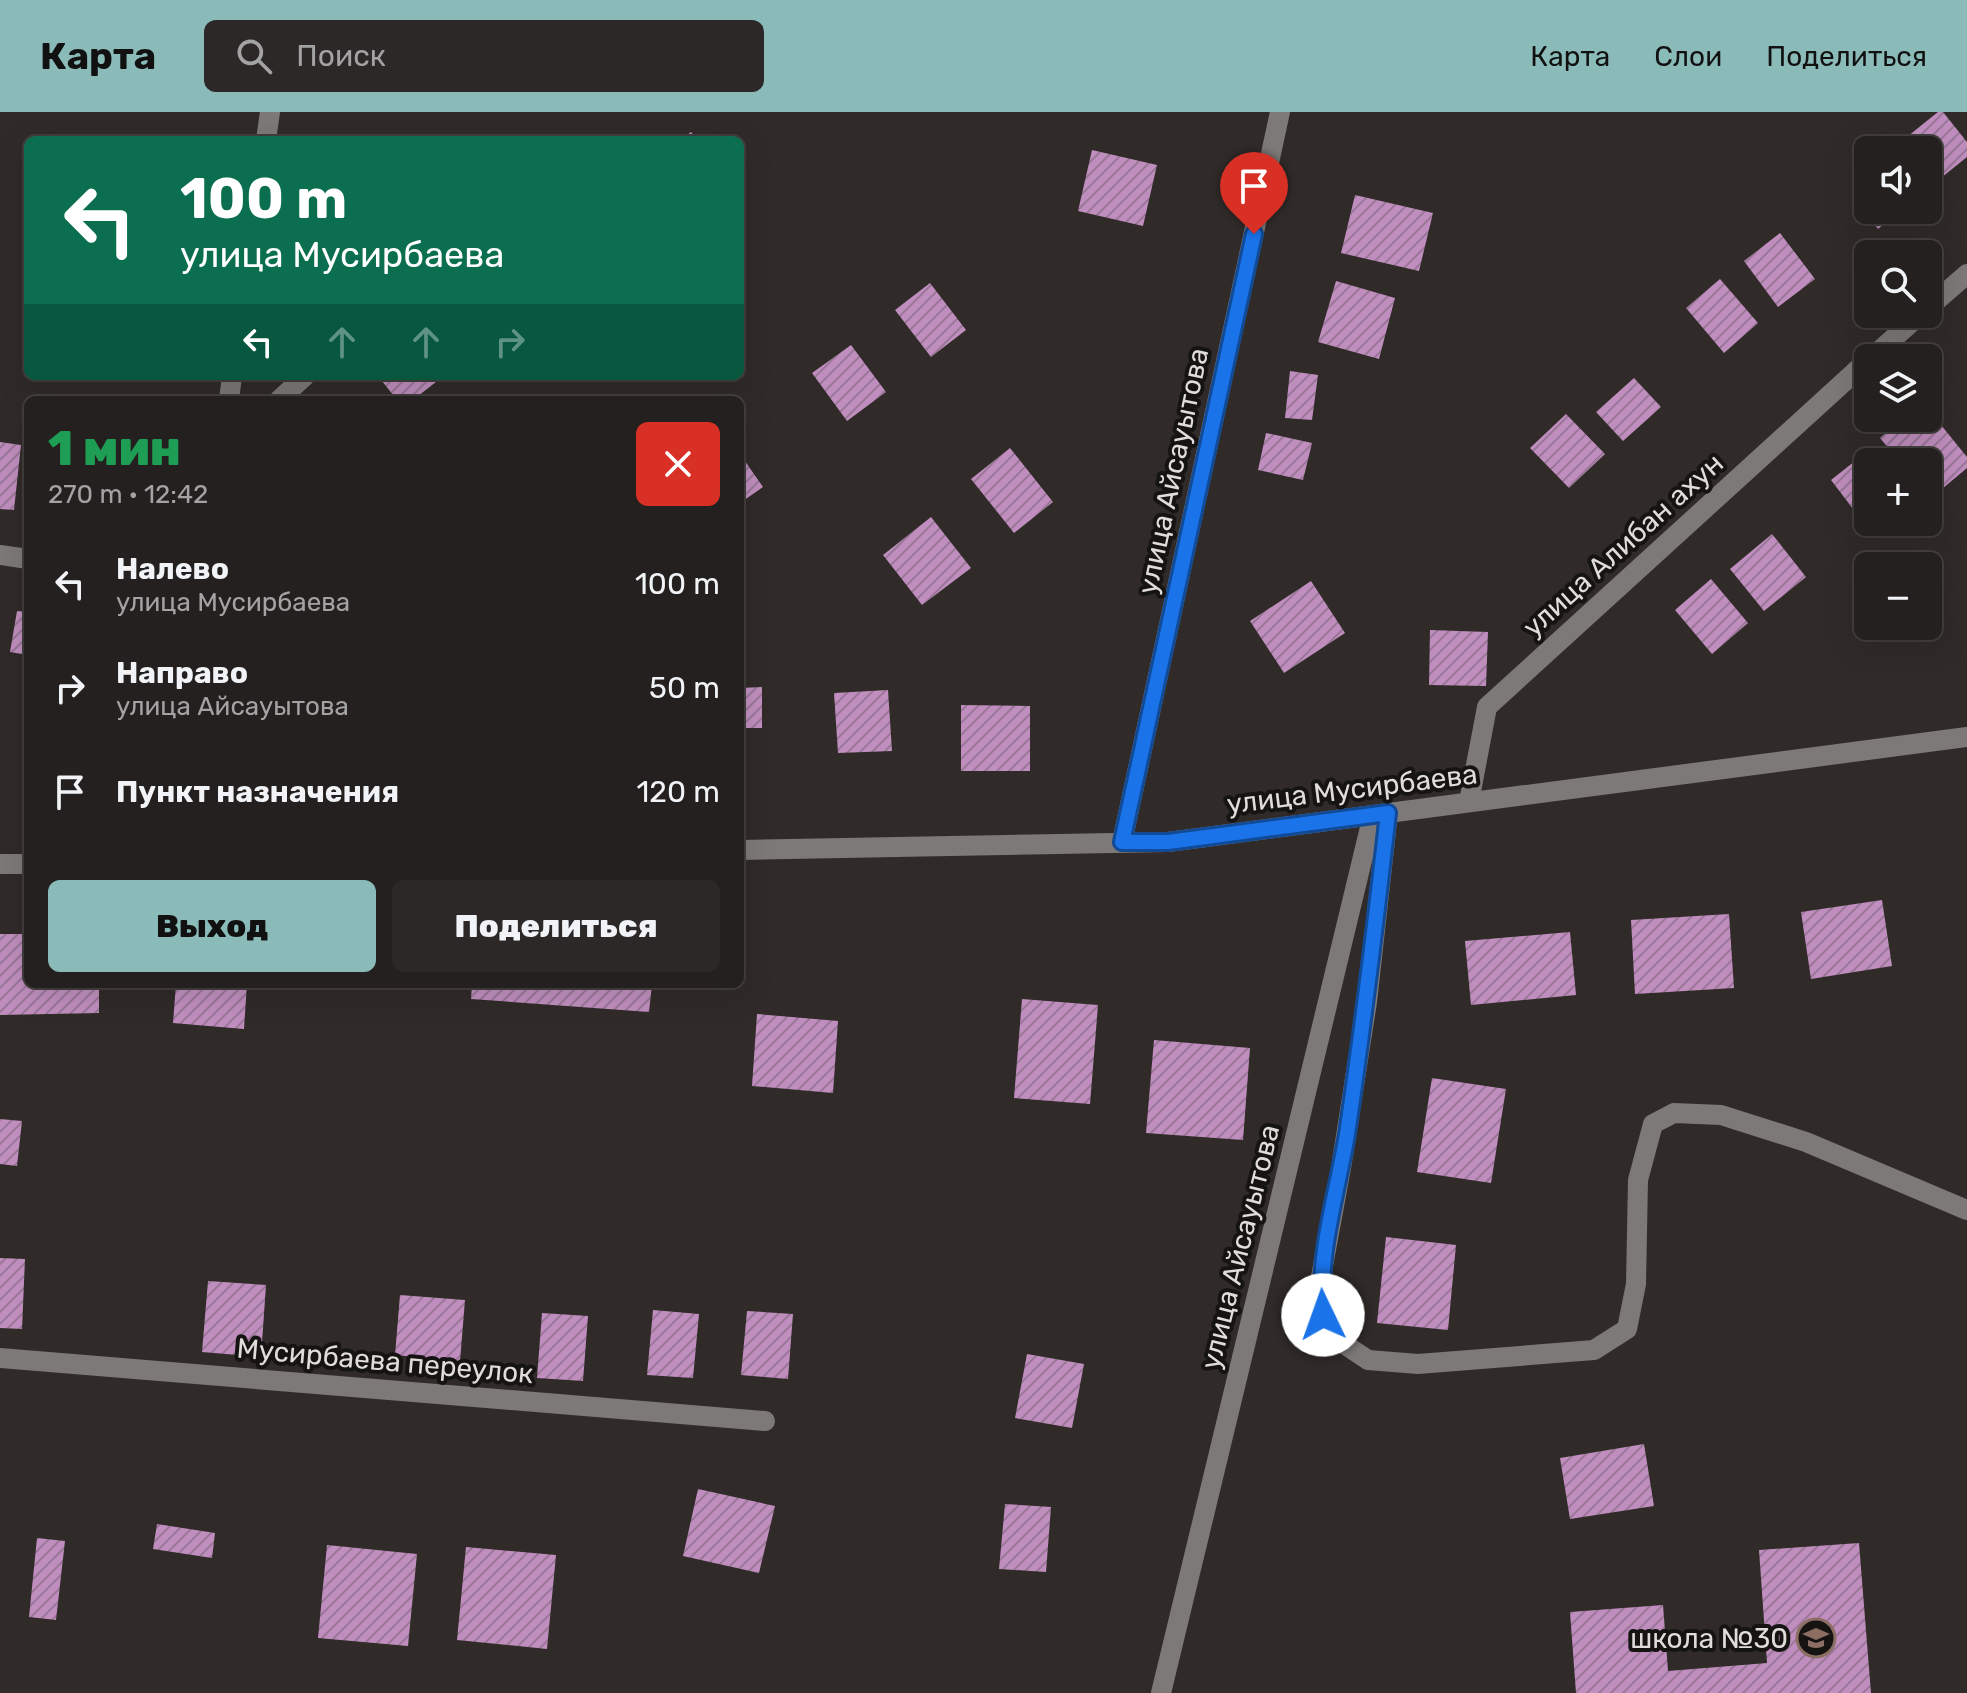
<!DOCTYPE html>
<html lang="ru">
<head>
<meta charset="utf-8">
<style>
	:root { --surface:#24201f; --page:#2c2828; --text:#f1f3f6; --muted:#a3a3a4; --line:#413e3d; --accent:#8bbbb9 }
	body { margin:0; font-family:Rubik,sans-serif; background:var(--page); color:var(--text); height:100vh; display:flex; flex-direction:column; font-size:30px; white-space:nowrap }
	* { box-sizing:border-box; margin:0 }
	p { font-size:26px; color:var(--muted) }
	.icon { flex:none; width:44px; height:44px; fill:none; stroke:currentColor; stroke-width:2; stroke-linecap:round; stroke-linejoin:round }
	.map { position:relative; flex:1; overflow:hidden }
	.panel { position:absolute; left:24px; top:284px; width:720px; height:592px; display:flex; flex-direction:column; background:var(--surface); border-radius:12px; box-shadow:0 8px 32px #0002,0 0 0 2px var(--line) }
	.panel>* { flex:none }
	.banner { position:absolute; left:24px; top:24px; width:720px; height:244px; border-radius:12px; box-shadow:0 8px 32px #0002,0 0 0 2px var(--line); background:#0b6e4f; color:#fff; overflow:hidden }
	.fabs { position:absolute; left:1854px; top:24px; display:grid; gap:16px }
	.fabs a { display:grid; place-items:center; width:88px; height:88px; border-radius:12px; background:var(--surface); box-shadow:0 8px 32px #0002,0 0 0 2px var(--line); font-size:40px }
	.pin { position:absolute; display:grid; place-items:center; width:68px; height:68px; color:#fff; margin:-82px -34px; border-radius:50% 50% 50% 0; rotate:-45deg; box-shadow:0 0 8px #0007 }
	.pin .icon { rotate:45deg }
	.me { position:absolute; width:88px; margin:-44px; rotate:357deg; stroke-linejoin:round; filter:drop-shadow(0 0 6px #0008) }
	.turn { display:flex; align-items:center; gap:28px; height:168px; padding:0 24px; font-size:36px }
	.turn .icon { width:104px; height:104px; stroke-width:2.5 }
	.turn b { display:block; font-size:56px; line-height:68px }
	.lanes { display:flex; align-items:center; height:76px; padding:0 24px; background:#0003; justify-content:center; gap:40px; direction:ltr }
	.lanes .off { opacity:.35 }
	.round { display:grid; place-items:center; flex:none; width:84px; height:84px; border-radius:12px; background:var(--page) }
	.head { display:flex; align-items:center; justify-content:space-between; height:136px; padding:0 24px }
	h1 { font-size:48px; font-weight:800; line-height:60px; color:#1e9e55 }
	.button { display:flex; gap:16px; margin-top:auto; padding:16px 24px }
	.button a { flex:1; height:92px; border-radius:12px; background:var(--accent); color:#111; font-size:32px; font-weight:800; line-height:92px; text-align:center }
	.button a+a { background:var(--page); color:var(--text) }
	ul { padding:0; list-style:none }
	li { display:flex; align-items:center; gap:24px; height:104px; padding:0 24px }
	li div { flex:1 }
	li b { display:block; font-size:30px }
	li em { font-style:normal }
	header { display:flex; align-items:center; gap:48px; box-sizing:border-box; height:112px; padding:0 40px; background:var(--accent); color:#111 }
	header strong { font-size:38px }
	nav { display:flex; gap:44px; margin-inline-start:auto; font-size:28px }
	.search { width:560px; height:72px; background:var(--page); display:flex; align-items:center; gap:20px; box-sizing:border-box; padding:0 28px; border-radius:12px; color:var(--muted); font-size:30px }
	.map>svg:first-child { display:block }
	.building { fill:url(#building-hatch) }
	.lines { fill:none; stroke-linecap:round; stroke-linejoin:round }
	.minor { stroke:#7c7978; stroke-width:20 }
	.route-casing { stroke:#114b97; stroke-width:20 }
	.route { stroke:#1a73e8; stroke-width:14 }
	.labels { text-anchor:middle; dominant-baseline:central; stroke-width:8; stroke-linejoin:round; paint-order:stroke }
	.street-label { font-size:28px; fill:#dfdcda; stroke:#161413 }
	.poi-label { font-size:28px; fill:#dfdcda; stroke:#161413; text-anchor:end }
</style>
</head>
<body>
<header>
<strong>Карта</strong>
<div class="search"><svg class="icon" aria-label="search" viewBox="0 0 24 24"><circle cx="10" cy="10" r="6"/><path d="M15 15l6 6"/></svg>Поиск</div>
<nav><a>Карта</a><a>Слои</a><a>Поделиться</a></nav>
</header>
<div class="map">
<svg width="1967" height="1581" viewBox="0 0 1967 1581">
	<defs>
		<pattern id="building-hatch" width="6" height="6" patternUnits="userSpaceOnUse" patternTransform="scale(2)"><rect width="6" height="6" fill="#c08ebe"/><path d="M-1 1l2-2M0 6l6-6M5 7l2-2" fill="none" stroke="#9a7798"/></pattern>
	</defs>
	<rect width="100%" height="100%" fill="#302b29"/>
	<path class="building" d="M1938 0H1943L1967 30V45L1931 74 1928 70V38H1903L1898 32Z
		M691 20 697 28H681Z
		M1092 38 1157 53 1143 114 1078 99Z
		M1868 76V98H1900L1878 117 1854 88Z
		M1355 83 1433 101 1419 159 1341 141Z
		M1780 121 1815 167 1778 195 1744 149Z
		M1720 167 1758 211 1724 241 1686 196Z
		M1336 169 1395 186 1379 247 1318 230Z
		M930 171 966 218 931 245 895 198Z
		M851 233 886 280 847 309 812 261Z
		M1290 259 1318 263 1312 308 1285 306Z
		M378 264H439L441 266 413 288H397Z
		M1634 266 1661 295 1623 329 1596 300Z
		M1928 297 1967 345V356L1930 387 1928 350H1900L1880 326 1904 306H1928Z
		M1566 302 1605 342 1569 376 1530 336Z
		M1266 321 1312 331 1303 368 1258 358Z
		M0 330 21 333 14 398 0 397Z
		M1010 336 1053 390 1014 421 971 367Z
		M1869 338 1878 350H1868V410H1879L1869 418 1831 368Z
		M740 342 763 375 740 391Z
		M931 405 971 456 922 493 883 443Z
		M1772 422 1806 465 1764 499 1730 457Z
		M1711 467 1748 511 1712 542 1675 498Z
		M1311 469 1345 521 1284 561 1250 509Z
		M17 499 28 500V543L10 540Z
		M1430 518 1488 520 1486 574 1429 573Z
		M762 575V616H740V576Z
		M888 578 892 639 838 641 834 581Z
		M961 593 1030 594V659H961Z
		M1882 788 1892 854 1811 867 1801 800Z
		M1729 802 1734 876 1635 882 1631 808Z
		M1570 820 1576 883 1471 893 1465 829Z
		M0 822H28V872H99V901L0 903Z
		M176 872H247L244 917 173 911Z
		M472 872H652L649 900 471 887Z
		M1022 887 1098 893 1090 992 1014 986Z
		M757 902 838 909 833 981 752 974Z
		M1154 928 1250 936 1243 1028 1146 1021Z
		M1432 966 1506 977 1491 1071 1417 1060Z
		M0 1007 22 1009 17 1054 0 1052Z
		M1386 1125 1456 1133 1448 1218 1377 1211Z
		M0 1146 25 1147 22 1217 0 1216Z
		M208 1169 266 1173 261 1245 202 1240Z
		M400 1183 465 1188 460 1249 395 1243Z
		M653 1198 699 1202 693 1266 647 1263Z
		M747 1199 793 1202 788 1267 741 1263Z
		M542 1201 588 1204 583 1269 537 1266Z
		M1027 1242 1084 1252 1072 1316 1015 1306Z
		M1644 1332 1654 1394 1570 1407 1560 1346Z
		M698 1377 775 1394 759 1461 683 1444Z
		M1005 1392 1051 1395 1046 1460 999 1457Z
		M157 1412 215 1421 212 1446 153 1437Z
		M37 1426 65 1429 56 1508 29 1505Z
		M1859 1431 1871 1581H1576L1570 1500 1663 1493 1668 1559 1767 1551 1759 1438Z
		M327 1433 417 1442 408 1534 318 1526Z
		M466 1435 556 1443 547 1537 457 1528Z"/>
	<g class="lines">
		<path class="minor" d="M266 28 270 0
			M1928 196 1967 162
			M1871 246 1921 202
			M229 288 232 264
			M279 288 305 264
			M0 443 28 447
			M1469 690 1487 595 1868 248
			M1388 701 1367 890 1341 1056 1320 1170 1323 1203 1335 1226 1368 1248 1418 1252 1594 1238 1627 1217 1636 1172 1638 1068 1653 1012 1674 1001 1721 1003 1806 1030 1967 1098
			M1122 730 1280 0
			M740 738 1168 730 1967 625
			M0 752H28
			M0 1246 765 1309
			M1161 1581 1373 703"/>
	</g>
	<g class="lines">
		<defs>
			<path id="route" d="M1254 122 1122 730H1168L1388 701C1376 808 1363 915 1347 1022 1337 1082 1317 1143 1323 1203"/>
		</defs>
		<use href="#route" class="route-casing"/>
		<use href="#route" class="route"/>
	</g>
	<defs>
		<symbol id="school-ring" viewBox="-11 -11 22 22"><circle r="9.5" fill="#161413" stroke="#8d6e63" stroke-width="1.5"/><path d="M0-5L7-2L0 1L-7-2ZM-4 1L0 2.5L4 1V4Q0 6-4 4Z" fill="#8d6e63"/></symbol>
	</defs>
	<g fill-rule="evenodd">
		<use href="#school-ring" x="1794" y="1504" width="44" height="44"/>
	</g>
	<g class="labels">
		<g class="street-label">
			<text transform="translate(1173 359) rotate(-78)">улица Айсауытова</text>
			<text transform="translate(1623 433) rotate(-42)">улица Алибан ахун</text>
			<text transform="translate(1352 677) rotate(-7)">улица Мусирбаева</text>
			<text transform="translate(1240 1135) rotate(-76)">улица Айсауытова</text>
			<text transform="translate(385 1249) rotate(5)">Мусирбаева переулок</text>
		</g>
		<g class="poi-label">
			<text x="1788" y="1526">школа №30</text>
		</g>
	</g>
</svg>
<div class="fabs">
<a><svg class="icon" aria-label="sound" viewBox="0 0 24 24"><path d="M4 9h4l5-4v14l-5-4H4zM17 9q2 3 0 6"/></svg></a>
<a><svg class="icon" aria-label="search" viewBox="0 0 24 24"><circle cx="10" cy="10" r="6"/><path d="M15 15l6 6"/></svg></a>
<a><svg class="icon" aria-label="layers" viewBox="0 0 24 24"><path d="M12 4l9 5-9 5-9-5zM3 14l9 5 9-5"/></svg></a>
<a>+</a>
<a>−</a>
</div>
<div class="pin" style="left:1254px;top:122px;background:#d93025"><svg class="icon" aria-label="arrive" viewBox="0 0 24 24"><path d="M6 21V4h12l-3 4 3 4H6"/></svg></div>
<svg class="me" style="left:1323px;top:1203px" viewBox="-20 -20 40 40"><circle r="19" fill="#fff"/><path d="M0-13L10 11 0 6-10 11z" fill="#1a73e8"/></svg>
<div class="banner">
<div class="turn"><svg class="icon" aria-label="left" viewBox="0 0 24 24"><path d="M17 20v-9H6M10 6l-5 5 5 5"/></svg><div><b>100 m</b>улица Мусирбаева</div></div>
<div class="lanes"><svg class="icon" aria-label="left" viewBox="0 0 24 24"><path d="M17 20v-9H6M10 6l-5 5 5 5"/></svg><svg class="icon off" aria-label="ahead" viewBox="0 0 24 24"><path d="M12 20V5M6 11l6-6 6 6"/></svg><svg class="icon off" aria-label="ahead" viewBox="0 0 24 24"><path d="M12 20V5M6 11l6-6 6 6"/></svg><svg class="icon off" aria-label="right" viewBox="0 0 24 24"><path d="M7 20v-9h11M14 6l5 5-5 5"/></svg></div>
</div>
<section class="panel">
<div class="head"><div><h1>1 мин</h1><p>270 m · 12:42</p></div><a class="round" style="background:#d93025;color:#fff"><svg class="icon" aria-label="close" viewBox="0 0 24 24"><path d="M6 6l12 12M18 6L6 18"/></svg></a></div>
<ul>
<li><svg class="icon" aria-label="left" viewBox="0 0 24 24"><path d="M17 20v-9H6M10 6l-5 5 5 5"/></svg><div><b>Налево</b><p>улица Мусирбаева</p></div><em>100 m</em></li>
<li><svg class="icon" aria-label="right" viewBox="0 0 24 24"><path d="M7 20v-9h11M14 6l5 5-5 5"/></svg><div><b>Направо</b><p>улица Айсауытова</p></div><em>50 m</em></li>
<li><svg class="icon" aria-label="arrive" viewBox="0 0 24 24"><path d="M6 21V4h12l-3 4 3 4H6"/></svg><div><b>Пункт назначения</b></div><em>120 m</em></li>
</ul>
<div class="button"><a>Выход</a><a>Поделиться</a></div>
</section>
</div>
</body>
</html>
